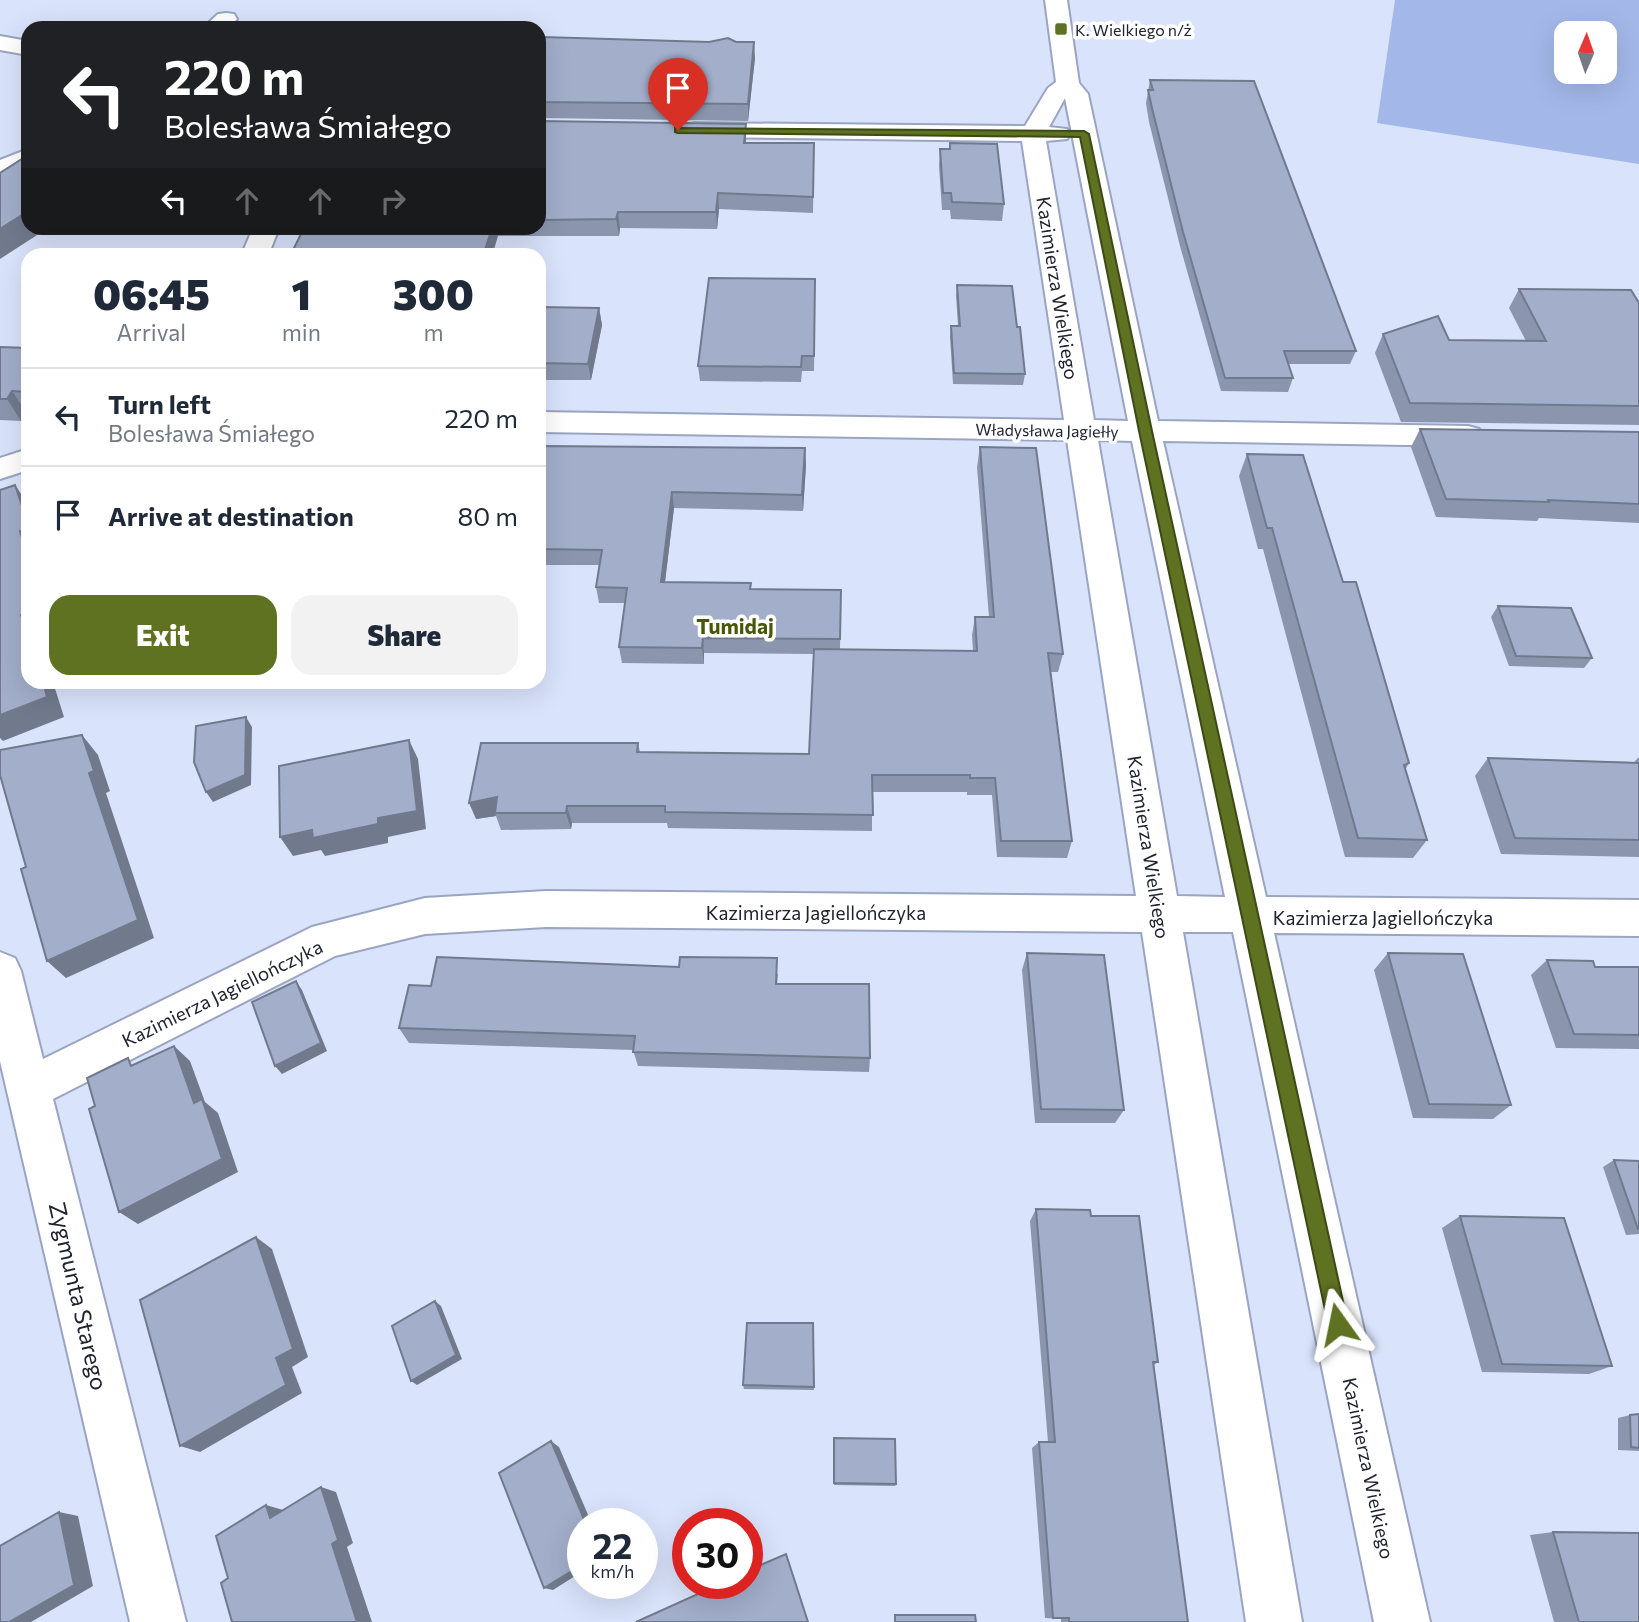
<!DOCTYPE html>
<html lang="en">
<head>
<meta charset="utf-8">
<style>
	:root { --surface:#fff; --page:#f2f2f3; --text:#1f2937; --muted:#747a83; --line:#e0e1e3; --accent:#5e7221 }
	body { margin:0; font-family:Commissioner,sans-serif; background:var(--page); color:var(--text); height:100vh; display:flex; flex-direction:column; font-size:26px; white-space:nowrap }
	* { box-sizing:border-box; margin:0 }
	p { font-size:23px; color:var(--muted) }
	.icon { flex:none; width:38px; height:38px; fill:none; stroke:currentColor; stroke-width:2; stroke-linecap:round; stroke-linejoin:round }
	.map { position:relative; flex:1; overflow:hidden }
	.sheet { position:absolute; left:21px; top:248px; width:525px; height:441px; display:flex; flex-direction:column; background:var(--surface); border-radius:21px; box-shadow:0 7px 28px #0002 }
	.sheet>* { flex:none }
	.guide { position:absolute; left:21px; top:21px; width:525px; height:214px; border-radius:21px; box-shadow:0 7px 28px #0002; background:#202124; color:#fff; overflow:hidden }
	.needle { width:46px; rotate:2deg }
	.controls { position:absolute; left:1554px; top:21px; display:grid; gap:14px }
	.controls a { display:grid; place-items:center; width:63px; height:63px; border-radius:14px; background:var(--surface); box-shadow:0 7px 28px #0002; font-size:35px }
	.speed { position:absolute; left:567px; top:1508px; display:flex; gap:14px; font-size:35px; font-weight:700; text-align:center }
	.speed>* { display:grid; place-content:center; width:91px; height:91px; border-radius:50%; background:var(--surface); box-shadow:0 7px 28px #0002; line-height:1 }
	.speed small { font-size:18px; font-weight:400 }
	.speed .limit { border:10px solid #d22; background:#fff; color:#111 }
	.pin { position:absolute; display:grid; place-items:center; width:60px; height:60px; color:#fff; margin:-72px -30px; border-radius:50% 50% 50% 0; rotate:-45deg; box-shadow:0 0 7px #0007 }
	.pin .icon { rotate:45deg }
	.me { position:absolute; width:77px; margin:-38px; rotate:348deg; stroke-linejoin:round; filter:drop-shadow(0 0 5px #0008) }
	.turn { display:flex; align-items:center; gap:24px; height:147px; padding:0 28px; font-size:32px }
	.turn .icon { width:91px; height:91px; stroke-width:2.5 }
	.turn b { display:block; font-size:49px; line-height:60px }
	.lanes { display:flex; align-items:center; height:66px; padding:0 28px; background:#0003; justify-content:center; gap:35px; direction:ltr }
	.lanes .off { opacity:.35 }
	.eta { display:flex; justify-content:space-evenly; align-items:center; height:119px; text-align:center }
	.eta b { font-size:42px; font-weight:800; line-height:49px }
	.primary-button { display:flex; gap:14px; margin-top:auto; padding:14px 28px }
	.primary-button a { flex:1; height:80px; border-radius:21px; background:var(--accent); color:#fff; font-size:28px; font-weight:800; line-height:80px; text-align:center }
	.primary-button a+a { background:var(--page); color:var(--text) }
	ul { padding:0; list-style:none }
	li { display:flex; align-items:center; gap:21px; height:98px; padding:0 28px; border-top:2px solid var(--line) }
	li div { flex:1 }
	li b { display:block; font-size:26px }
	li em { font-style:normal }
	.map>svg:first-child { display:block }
	.green { fill:#a3b8e9; fill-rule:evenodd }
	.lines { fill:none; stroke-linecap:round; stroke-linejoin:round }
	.street-casing { stroke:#99a5c1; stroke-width:4 }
	.street { fill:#fff; fill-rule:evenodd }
	.wall { fill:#8b96ae }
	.shaded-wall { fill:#717a8d }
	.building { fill:#a2aeca; stroke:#717a8d; stroke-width:2 }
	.route { fill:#5e7221; stroke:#3d4a15; stroke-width:2 }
	.poi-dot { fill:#5e7221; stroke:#fff; stroke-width:2.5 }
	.labels { text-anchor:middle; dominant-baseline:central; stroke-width:7; stroke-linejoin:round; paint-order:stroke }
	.far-poi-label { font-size:16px; fill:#20242f; stroke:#fff; text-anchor:start }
	.far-street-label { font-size:16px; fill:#20242f; stroke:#fff }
	.street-label { font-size:19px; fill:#20242f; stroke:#fff }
	.neighbourhood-label { font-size:21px; font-weight:bold; fill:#465707; stroke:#fff }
	.near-street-label { font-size:23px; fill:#20242f; stroke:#fff }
</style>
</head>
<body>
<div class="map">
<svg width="1639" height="1622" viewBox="0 0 1639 1622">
	<rect width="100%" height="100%" fill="#d9e3fb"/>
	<path class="green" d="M1395 0H1639V164L1377 123ZM1566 33H1605V72H1566Z"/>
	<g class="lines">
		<defs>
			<path id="street" d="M1045 0H1067L1079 83 1088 94 1158 421 1468 426 1479 429 1483 436 1479 443 1468 446 1163 441 1266 897 1639 900V936L1274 933 1430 1622H1374L1233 932H1183L1302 1622H1246L1142 932 546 927 425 934 335 956 53 1099 186 1622H130L0 1061V952L15 958 21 971 43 1059 312 927 425 898 546 891 1136 896 1067 440 539 432V412L1064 420 1022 141 695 137 687 135 683 130 687 125 695 123 1025 126 1048 88 1056 82ZM1065 98 1128 421 1094 420 1046 141 1067 139 1070 134 1067 129 1049 127ZM1098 440 1132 441 1225 897 1177 896Z
				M226 13 234 14 237 19 228 28H203L218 14Z
				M0 36 28 41V55L0 50Z
				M28 149V166L0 177V160Z
				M253 228H279L268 256H241Z
				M28 449V470L0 479V458Z"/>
		</defs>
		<use href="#street" class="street-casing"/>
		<use href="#street" class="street"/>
	</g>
	<path class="wall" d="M539 52 755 58 748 121 539 118Z
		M1150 80 1356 351 1350 364H1288L1293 378 1288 392 1221 391 1180 246 1149 122 1146 103Z
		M539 121 746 124V143H814L813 213 719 209 717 229 620 228 619 236H498L304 228H539Z
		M950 143 1004 204 1002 221 951 219 950 210H942L939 166 940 149H949Z
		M815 279 814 371H802L801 382 700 381 698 366Z
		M957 285 1017 327 1025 374 1023 385 953 384 950 337 951 326H958L956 296Z
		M1519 289 1639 303V425L1401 422 1375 353 1383 334 1449 340 1526 341 1509 308Z
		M539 307 599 308 602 325 591 380H539Z
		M0 347 28 348V413H27L21 421 0 420Z
		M1420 429 1639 432V523L1539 518 1537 521 1436 517 1411 447Z
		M539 446 805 448 806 465 803 511 674 508 665 582 751 583V589L841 590 840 649 973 651 972 635 975 617H989L977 467 980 447 1063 654 1058 672H1051L1072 841 1067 858 997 857 992 795H967V792H872V831L668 828 667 823H572L571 829 501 830 496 816 476 819 638 743 640 752 809 754 814 654 704 653V664L622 663 619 647 625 603H599L596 587 599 565H539Z
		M1247 454 1343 582 1409 763 1405 770 1427 840 1413 858 1345 857 1263 549H1258L1239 476Z
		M1498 606 1592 658 1584 668 1509 666 1491 617Z
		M1639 757V857L1501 854 1475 776 1488 758 1634 762Z
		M1027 953 1124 1110 1115 1123H1035L1022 970Z
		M1388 953 1511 1105 1493 1119 1413 1118 1374 970Z
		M1547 960 1595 967H1639V1049L1556 1048 1531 975Z
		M778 974 777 984 870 1058 869 1072 638 1066 633 1050 409 1043 399 1028 431 986Z
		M1614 1160 1639 1161V1234L1626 1235 1603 1167Z
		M1036 1209 1091 1216 1158 1362 1154 1365 1188 1622H1061V1619L1045 1618 1032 1448 1039 1442H1048L1030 1221Z
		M1460 1216 1612 1366 1589 1374 1482 1372 1442 1228Z
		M813 1323 814 1390 744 1389 743 1385Z
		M1639 1414V1451L1618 1450V1418L1630 1415Z
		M834 1438 896 1484 895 1486 834 1485Z
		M1553 1532 1639 1622H1554L1530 1535Z"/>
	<path class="shaded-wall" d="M754 42 755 58 748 121V104Z
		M746 124V140L744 160V143Z
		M718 193 719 209 717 229 716 212Z
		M28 211V228H48L0 259V229Z
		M618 212 620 228 619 236 616 219Z
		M492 228H496L498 236 492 256H483Z
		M599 308 602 325 591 380 588 364Z
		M12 391 27 413 21 421 7 399Z
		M805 448 806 465 803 511 802 495Z
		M15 485 28 504V523Z
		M672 492 674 508 663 598 661 582Z
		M28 528V557L20 531Z
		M28 613V636L21 615Z
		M703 638 704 653V664L702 648Z
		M43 682H53L64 717 3 741 0 738V715Z
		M246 717 252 727 251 785 213 802 206 792Z
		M82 735 98 755 110 791 106 793 154 938 66 978 47 961 89 773Z
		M409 740 418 759 426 829 388 837V843L325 856 321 850 293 856 280 837 312 830Z
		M497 797 495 813 496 816 476 819 469 803Z
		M567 806 572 823 571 829 566 813Z
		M296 981 302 990 327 1051 282 1074 275 1066Z
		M174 1046 190 1061 205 1102 218 1113 238 1172 138 1224 119 1212 194 1103Z
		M256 1237 272 1249 308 1357 292 1367 302 1393 200 1452 180 1446 276 1358Z
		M435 1301 441 1306 462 1359 417 1385 411 1381Z
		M551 1441 559 1447 592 1524H586Z
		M321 1487 336 1492 353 1543 347 1547 372 1622H357L332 1544Z
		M266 1505 283 1510 270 1518Z
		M59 1512 78 1516 93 1586 31 1622H9Z
		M583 1564V1571L553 1590 544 1588Z"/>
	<path class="building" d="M543 37 709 42 728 38 736 42H754L748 104 539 102V52Z
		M1150 80 1254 81 1356 351H1284L1293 378H1225L1183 232 1152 108 1148 90H1153Z
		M539 121 746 124 744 143H814L813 197 718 193 716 212H618L616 219 539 220Z
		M950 143 997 144 1004 204 952 202 951 193H943L940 149H950Z
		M28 155V211L0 229V173Z
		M304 228H492L483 256H290Z
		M709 278 815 279 814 356H802L801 367 698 366Z
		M957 285 1012 286 1017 327H1020L1025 374 954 373 951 326H960Z
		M1519 289 1631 290 1639 303V406L1410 403 1383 334 1438 316 1449 340 1546 341Z
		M539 307 599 308 588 364 539 363Z
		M0 347 28 348V392L12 391 7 399H0Z
		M1420 429 1639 432V504L1548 500 1549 502 1446 499Z
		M539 446 805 448 802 495 672 492 661 582 751 583 750 589 841 590 840 639 703 638 702 648 619 647 627 588 596 587 602 550 539 549Z
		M980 447 1036 448 1063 654 1048 653 1072 841H1001L995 778H970V775H872L873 815 665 812V806H567L566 813H495L497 797 469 803 481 743H638L637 752 809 754 814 649 977 651 975 617H994Z
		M1247 454 1303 455 1343 582H1356L1409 763 1404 765 1427 840 1358 838 1272 528H1267Z
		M15 485 28 523V528L20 531 28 557V613L21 615 28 636V682H43L47 697 0 715V490Z
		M1498 606 1571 608 1592 658 1516 656Z
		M246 717 245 775 206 792 194 762 196 726Z
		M82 735 94 771 89 773 138 920 47 961 21 869 26 867 0 775V750Z
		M409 740 417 811 378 818V824L345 831 313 838 312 830 280 837 279 766Z
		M1488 758 1639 763V840L1515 838Z
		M1027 953 1104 955 1124 1110 1041 1109Z
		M1388 953 1463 954 1511 1105 1429 1104Z
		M437 957 679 967 680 957 777 958 776 984H869L870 1058 633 1052 635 1036 399 1028 409 985 431 986Z
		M1547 960 1593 961 1595 967H1639V1035L1574 1034Z
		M296 981 321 1043 275 1066 252 1002Z
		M174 1046 194 1103 202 1099 222 1159 119 1212 89 1109 95 1106 87 1078 128 1058 131 1066Z
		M1614 1160 1639 1161V1229H1638Z
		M1036 1209 1090 1210 1091 1216H1139L1158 1362H1153L1188 1622H1069V1618H1053L1039 1442H1055Z
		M1460 1216 1564 1218 1612 1366 1502 1364Z
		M256 1237 293 1349 276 1358 286 1385 180 1446 140 1300Z
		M435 1301 456 1355 411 1381 392 1326Z
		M747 1323H813L814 1387 743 1385Z
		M1639 1414V1448L1631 1447 1630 1415Z
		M834 1438 895 1439 896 1484 834 1483Z
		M551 1441 586 1524H583V1564L544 1588 499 1473Z
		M321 1487 338 1540 332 1544 357 1622H232L221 1583 228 1578 216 1536 266 1505 270 1518Z
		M59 1512 74 1585 9 1622H0V1546Z
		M1553 1532 1639 1533V1622H1579Z
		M786 1554 808 1622H636L720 1584H747V1571Z
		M895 1615H975L976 1622H895Z"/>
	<path class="route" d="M675 128 1084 131 1089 134 1152 431 1348 1324 1345 1331 1338 1334 1331 1331 1328 1324 1139 431 1080 137 678 133 675 132Z"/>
	<rect class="poi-dot" x="1054" y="22" width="14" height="14" rx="3.5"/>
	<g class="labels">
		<g class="far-poi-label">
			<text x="1075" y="29">K. Wielkiego n/ż</text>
		</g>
		<g class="far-street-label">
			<text transform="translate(1047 430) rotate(1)">Władysława Jagiełły</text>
		</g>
		<g class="street-label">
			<text transform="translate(1058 288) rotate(81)">Kazimierza Wielkiego</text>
			<text transform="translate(1149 847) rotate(81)">Kazimierza Wielkiego</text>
			<text x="816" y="912">Kazimierza Jagiellończyka</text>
			<text x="1383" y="917">Kazimierza Jagiellończyka</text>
			<text transform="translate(222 993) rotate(-26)">Kazimierza Jagiellończyka</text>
			<text transform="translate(1369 1468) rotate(78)">Kazimierza Wielkiego</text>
		</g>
		<g class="neighbourhood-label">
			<text x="735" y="625">Tumidaj</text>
		</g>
		<g class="near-street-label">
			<text transform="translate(79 1296) rotate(77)">Zygmunta Starego</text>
		</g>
	</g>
</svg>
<div class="controls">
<a><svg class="needle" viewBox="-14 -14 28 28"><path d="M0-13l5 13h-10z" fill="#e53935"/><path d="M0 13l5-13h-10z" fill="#747a83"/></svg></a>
</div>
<div class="speed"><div>22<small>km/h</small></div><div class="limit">30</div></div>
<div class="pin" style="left:678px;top:130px;background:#d93025"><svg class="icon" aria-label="arrive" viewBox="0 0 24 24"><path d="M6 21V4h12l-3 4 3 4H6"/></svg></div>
<svg class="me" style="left:1338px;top:1324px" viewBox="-20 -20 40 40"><path d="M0-17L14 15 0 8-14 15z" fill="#5e7221" stroke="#fff" stroke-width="4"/></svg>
<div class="guide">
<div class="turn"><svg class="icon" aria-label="left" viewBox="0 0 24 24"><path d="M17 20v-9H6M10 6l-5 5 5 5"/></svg><div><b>220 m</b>Bolesława Śmiałego</div></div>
<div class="lanes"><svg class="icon" aria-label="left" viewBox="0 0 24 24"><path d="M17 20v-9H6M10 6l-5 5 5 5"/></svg><svg class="icon off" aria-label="ahead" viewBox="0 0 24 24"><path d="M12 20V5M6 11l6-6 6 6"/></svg><svg class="icon off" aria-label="ahead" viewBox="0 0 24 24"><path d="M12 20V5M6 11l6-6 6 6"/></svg><svg class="icon off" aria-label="right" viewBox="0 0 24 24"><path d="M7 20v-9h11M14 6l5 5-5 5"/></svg></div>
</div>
<section class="sheet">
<div class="eta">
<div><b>06:45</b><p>Arrival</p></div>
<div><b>1</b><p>min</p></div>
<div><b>300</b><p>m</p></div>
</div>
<ul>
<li><svg class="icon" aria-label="left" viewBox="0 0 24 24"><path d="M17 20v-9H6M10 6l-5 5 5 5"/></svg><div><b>Turn left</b><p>Bolesława Śmiałego</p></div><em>220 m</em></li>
<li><svg class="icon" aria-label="arrive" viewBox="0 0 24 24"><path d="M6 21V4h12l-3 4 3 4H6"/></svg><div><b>Arrive at destination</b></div><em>80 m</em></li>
</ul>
<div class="primary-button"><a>Exit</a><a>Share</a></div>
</section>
</div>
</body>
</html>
